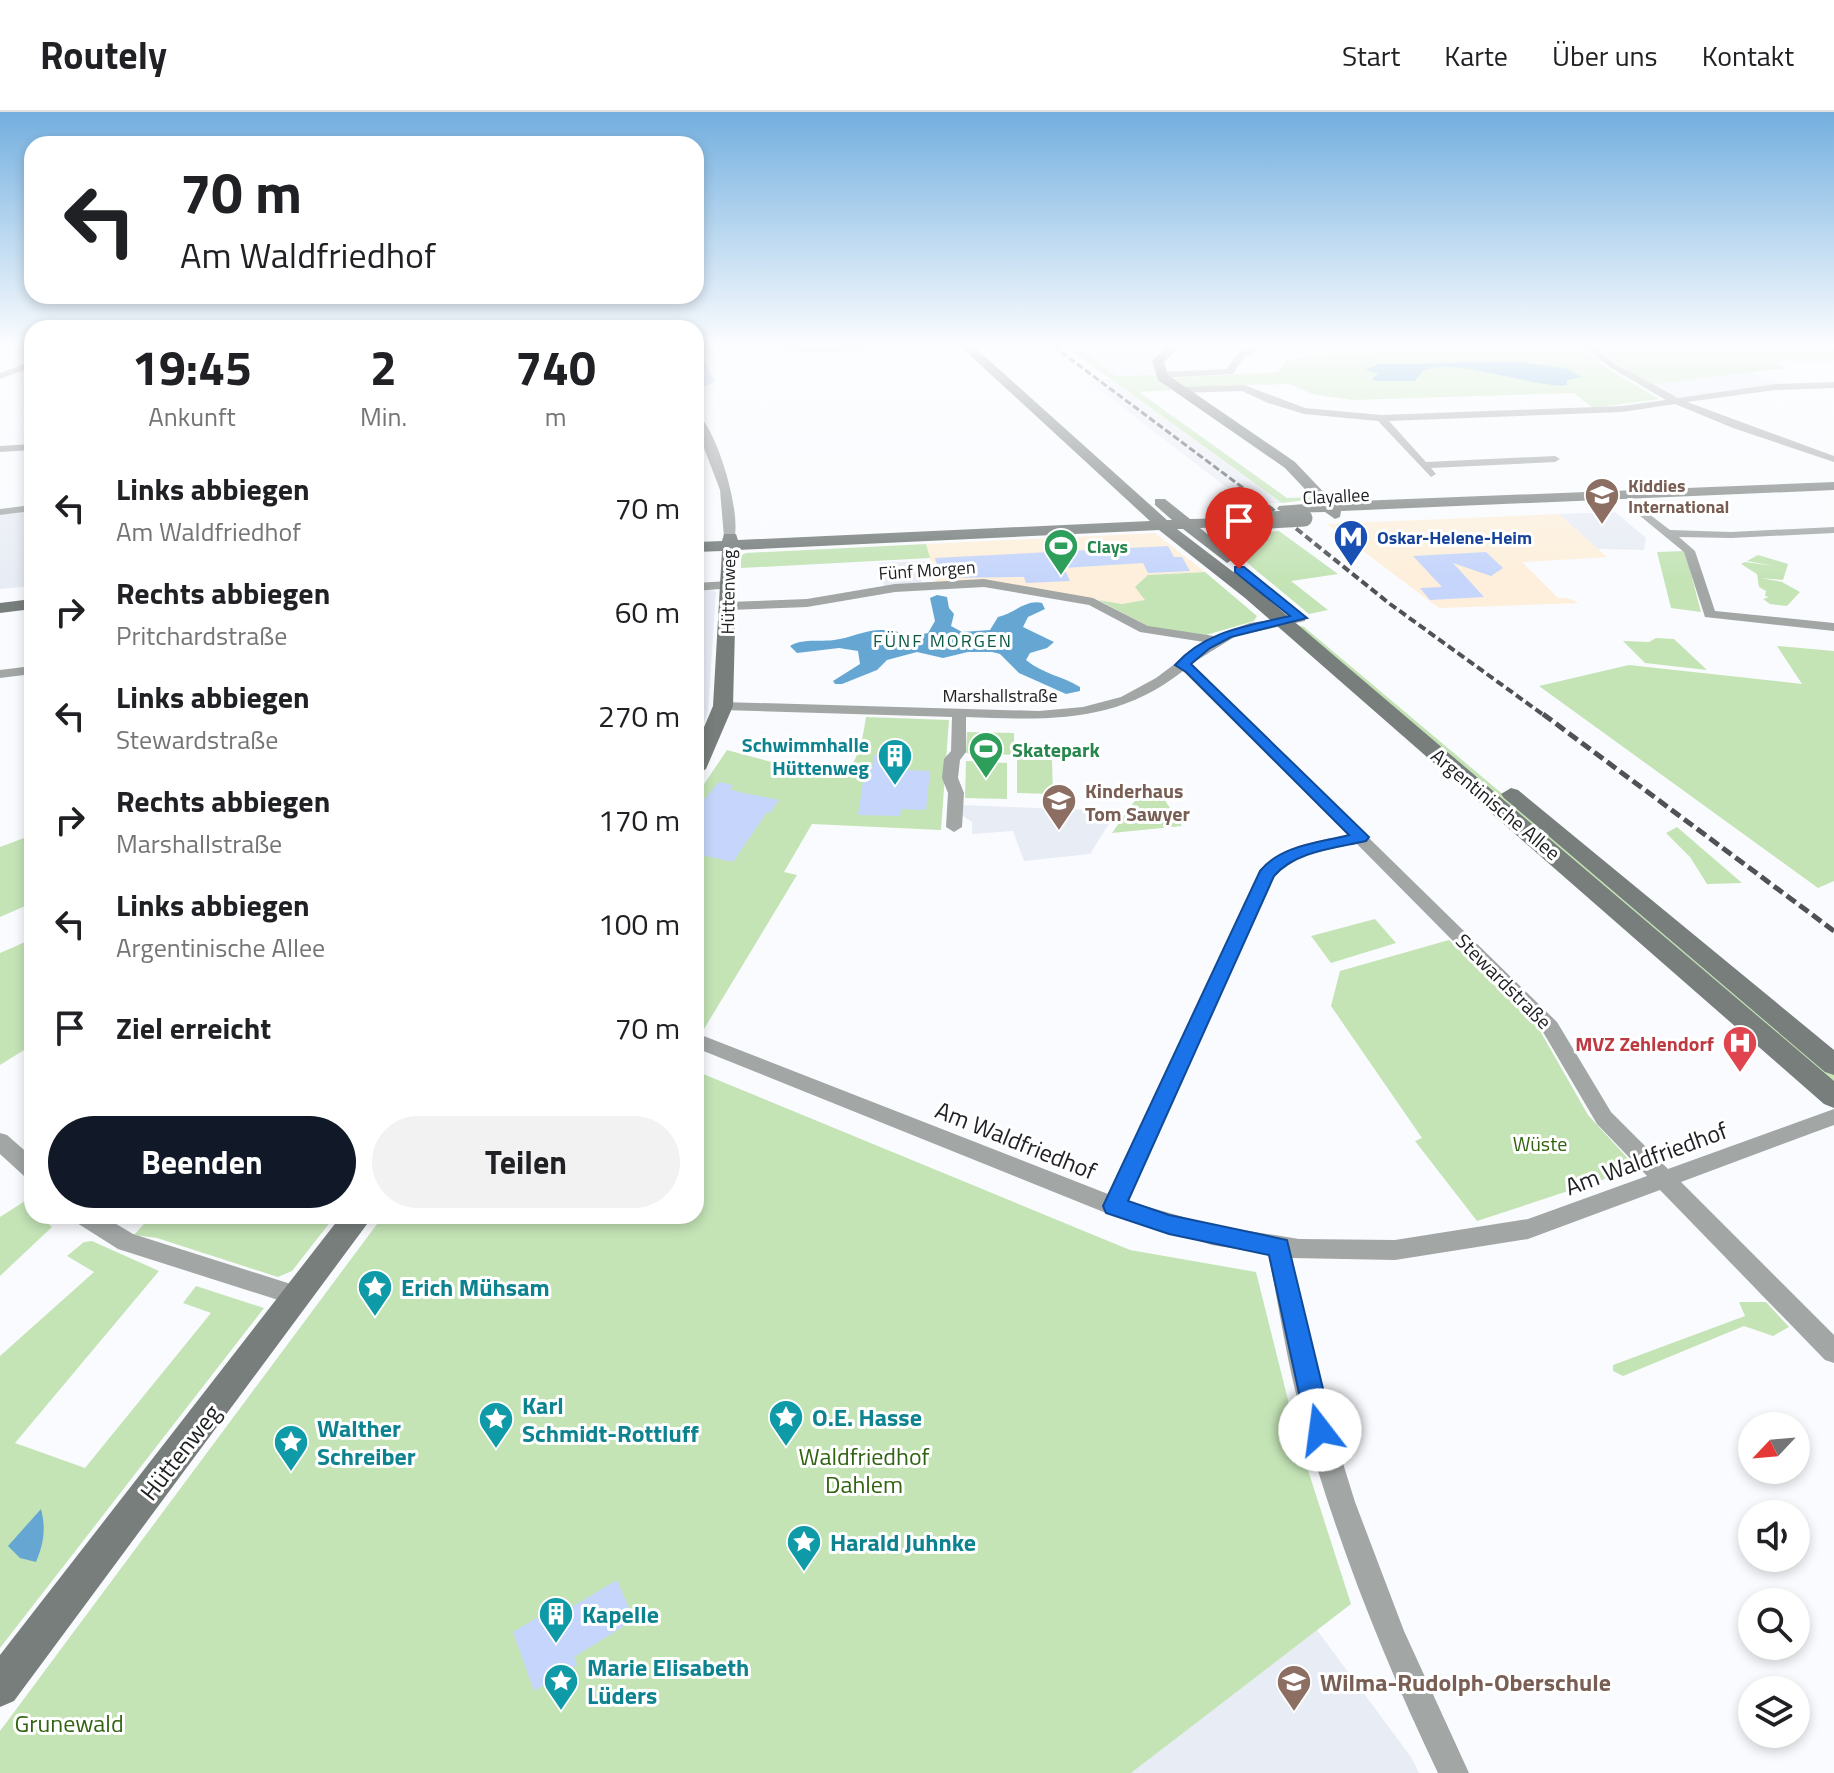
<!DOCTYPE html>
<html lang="de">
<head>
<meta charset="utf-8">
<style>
	:root { --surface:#fff; --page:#f2f2f2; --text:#202124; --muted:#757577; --line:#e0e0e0; --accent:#111827 }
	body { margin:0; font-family:"Titillium Web",sans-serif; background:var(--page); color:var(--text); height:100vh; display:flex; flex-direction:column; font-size:30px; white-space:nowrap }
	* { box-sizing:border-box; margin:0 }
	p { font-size:26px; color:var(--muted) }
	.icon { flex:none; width:44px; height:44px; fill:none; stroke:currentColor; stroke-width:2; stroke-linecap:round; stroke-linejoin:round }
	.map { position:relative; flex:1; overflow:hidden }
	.drawer { position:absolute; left:24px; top:208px; width:680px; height:904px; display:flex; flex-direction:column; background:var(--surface); border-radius:24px; box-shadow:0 4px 12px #0003 }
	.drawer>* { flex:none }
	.top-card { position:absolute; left:24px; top:24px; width:680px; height:168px; border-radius:24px; box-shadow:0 4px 12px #0003; background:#fff; color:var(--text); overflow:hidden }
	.needle { width:52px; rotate:244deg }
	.fabs { position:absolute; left:1738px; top:1300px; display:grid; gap:16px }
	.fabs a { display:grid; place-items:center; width:72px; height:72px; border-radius:50%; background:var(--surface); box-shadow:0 4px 12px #0003; font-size:40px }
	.pin { position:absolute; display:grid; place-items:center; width:68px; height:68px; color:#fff; margin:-82px -34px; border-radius:50% 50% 50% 0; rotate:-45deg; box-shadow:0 0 8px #0007 }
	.pin .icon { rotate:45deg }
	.me { position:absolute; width:88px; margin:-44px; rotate:345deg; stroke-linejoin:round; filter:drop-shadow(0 0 6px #0008) }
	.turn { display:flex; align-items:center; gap:28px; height:168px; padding:0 24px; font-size:36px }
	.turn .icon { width:104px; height:104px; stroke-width:2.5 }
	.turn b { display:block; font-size:56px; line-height:68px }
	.eta { display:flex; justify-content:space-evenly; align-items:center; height:136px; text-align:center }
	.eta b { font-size:48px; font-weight:700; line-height:56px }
	.primary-button { display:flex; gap:16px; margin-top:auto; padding:16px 24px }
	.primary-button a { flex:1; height:92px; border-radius:48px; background:var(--accent); color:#fff; font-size:32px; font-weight:700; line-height:92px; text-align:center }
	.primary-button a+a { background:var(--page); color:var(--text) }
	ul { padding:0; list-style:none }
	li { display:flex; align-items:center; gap:24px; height:104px; padding:0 24px }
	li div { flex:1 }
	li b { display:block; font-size:30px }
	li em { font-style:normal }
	header { display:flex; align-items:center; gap:48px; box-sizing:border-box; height:112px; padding:0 40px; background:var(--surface); border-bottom:2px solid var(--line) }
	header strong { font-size:38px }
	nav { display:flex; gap:44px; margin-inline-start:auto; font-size:28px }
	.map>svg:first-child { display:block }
	.commercial { fill:#fdefdb }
	.built { fill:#e8ecf4 }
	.green { fill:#c4e4b6 }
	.water { fill:#65a7d2 }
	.building { fill:#c5d5fb }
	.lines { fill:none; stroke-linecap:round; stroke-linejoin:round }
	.street { fill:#a2a6a5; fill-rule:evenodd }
	.secondary { fill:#777e7c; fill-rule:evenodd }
	.rail-far2 { stroke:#4f5154; stroke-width:3; stroke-dasharray:7 3; stroke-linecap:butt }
	.rail-far1 { stroke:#4f5154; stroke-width:4; stroke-dasharray:8 4; stroke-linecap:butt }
	.rail { stroke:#4f5154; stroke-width:5; stroke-dasharray:11 5; stroke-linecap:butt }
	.secondary-bridge { stroke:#777e7c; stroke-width:17 }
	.route { fill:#1a73e8; stroke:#114b97; stroke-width:2 }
	.labels { text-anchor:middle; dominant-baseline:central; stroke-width:6; stroke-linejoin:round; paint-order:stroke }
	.far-education-label { font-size:18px; font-weight:bold; fill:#785e54; stroke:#fff; text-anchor:start }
	.far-street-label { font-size:18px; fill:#212225; stroke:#fff }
	.far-transit-label { font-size:18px; font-weight:bold; fill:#164399; stroke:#fff; text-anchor:start }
	.far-leisure-label { font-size:18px; font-weight:bold; fill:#27864d; stroke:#fff; text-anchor:start }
	.far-neighbourhood-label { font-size:18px; letter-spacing:2px; fill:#0d5a44; stroke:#fff }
	.culture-label { font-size:20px; font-weight:bold; fill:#0d838f; stroke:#fff; text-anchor:end }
	.leisure-label { font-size:20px; font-weight:bold; fill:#27864d; stroke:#fff; text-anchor:start }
	.education-label { font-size:20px; font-weight:bold; fill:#785e54; stroke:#fff; text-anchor:start }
	.street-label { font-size:20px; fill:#212225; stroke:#fff }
	.health-label { font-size:20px; font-weight:bold; fill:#be3a42; stroke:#fff; text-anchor:end }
	.park-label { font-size:20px; fill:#316311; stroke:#fff }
	.near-street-label { font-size:24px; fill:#212225; stroke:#fff }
	.near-culture-label { font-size:24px; font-weight:bold; fill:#0d838f; stroke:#fff; text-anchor:start }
	.near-park-label { font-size:24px; fill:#316311; stroke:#fff }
	.near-education-label { font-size:24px; font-weight:bold; fill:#785e54; stroke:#fff; text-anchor:start }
</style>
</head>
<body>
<header>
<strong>Routely</strong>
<nav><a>Start</a><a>Karte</a><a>Über uns</a><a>Kontakt</a></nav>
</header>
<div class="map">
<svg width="1834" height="1661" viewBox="0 0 1834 1661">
	<rect width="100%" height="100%" fill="#f9fbfe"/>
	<path class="commercial" d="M1593 234H1764L1647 240 1598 238Z
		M1559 402 1607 445 1522 450 1558 486H1567L1579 491 1439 496 1327 412Z
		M1155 421 1205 460 1148 463 1146 488 1122 492 984 469 936 471 926 432Z"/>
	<path class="built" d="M1075 234H1166L1151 249 1154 263 1116 264Z
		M1752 260 1781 271 1678 286 1648 273Z
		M1110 267 1216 344 1282 391 1248 392 1088 269Z
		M32 399 29 419 32 420V474L0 477V403Z
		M1615 400 1646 426 1644 438 1598 437 1559 402Z
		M926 449 929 460 919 461 922 472 884 475 879 451Z
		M711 478 716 480 708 600 696 630V479Z
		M960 693 1117 699 1090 742 1024 749 1013 719 972 722V710L960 702Z
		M1317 1518 1411 1645 1419 1661H1131Z"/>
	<path class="green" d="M1065 234H1075L1116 264 1154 263 1171 278 1139 280 1287 386 1313 385 1314 387 1282 391Z
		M1476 234 1582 236 1610 258 1659 287 1593 296 1574 281 1351 288 1313 282 1289 272 1186 275 1171 266 1278 260 1287 249 1309 244Z
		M1764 234H1834V249H1773L1786 256 1648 273 1598 238 1647 240Z
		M1279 419 1338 462 1291 469 1328 498 1309 502 1252 455 1227 430 1237 422Z
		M926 432 930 446 741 456V443L746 441Z
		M1685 439 1701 500 1671 496 1657 440Z
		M1758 443 1788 452 1783 468 1761 466 1782 470 1800 480 1787 494 1770 492 1763 487 1769 485 1765 484 1766 479 1759 475 1757 462 1741 452 1745 450 1774 454 1747 449Z
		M1205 460 1257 504 1254 509 1206 523 1152 516 1098 488 1122 492 1145 488 1135 475 1148 463Z
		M1297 513 1304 515 1834 961V975Z
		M1656 526 1674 527 1707 558 1645 551 1623 529 1649 530Z
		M1777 534 1834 539V769L1818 776 1539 574 1629 553 1802 572Z
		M866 605 949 608 941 718 812 712 784 760 797 763 704 917 696 914V684L727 638 801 658 843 664C860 646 862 629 866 605Z
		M967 620 1014 621V643L966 641Z
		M1017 647 1052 648 1053 682 1017 681Z
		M966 649 1007 651V687L965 686Z
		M1162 684 1182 714 1112 721 1136 687Z
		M1677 715 1742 771 1707 772 1690 745 1666 721Z
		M32 723V791L0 805V735Z
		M1375 807 1396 831 1331 851 1311 824Z
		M32 827V870L26 874 32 881V933L0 953V841Z
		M1449 828 1539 917 1588 1003 1632 1051 1635 1055 1632 1058 1477 1109 1415 1029 1422 1026 1331 894 1340 859Z
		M696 959 1130 1138 1256 1160 1297 1324 1351 1492 1131 1661H0V1619L383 1104H696Z
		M25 1089 32 1096V1104H40L52 1115 0 1164V1105Z
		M151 1104 177 1111 183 1104H335L292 1159 278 1165 157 1126 134 1123Z
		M92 1129 159 1159 15 1331 85 1356 211 1201 183 1191 196 1174 264 1196 0 1536V1244L94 1160 67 1144 84 1130Z
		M1739 1190H1766L1789 1215 1773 1224 1744 1214 1623 1264 1613 1259V1253L1745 1204Z"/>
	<path class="water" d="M1521 250 1565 256 1582 265 1567 268V273C1532 276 1446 243 1422 260 1419 263 1417 267 1415 269H1375L1372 266 1379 262 1365 258 1379 252Z
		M937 483 947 485 949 496 954 502 951 514 962 520 990 518 998 505C1013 502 1026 487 1042 491L1045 497 1028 505 1023 515 1054 530 1047 536 1030 541 1026 548C1043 562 1062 564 1080 575V579L1066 582 1019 561 1000 542 992 540H968L943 546 917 540 887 548 877 558 842 572H835L833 569 860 552 858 539 839 536 797 541 790 534C802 526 820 530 834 528 851 526 866 517 884 518 904 519 905 526 928 521L935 509 930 486Z
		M41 1397C46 1416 44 1431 36 1450L20 1446 8 1434Z"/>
	<path class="building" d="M700 241 716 270 700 275 696 267V242Z
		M1168 434 1174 445H1182L1190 459 1148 461 1143 451 1064 456 1070 469 1026 471 1024 465 940 466 935 446Z
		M1486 440 1503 456 1491 464 1453 451 1484 485 1430 488 1420 476 1442 475 1413 444Z
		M874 643 908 645 906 658 930 659 926 698 901 697 900 704 858 703 865 656 872 657Z
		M719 670 733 673 730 677 739 680 779 688 770 701 767 700 733 750 696 742V697Z
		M617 1468 634 1508 574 1545 577 1553 534 1579 513 1520 555 1495 558 1503Z"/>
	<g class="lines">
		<path class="street" d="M696 234H712L696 239Z
			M751 234H898L821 241Z
			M1255 234H1267L1244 245 1233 262 1160 266 1155 263 1160 260 1227 257 1238 241Z
			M1582 234H1592L1617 253 1678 286 1775 272 1834 270V276L1775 278 1687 290 1834 344V350L1733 316 1675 292 1622 300 1389 309 1426 350 1555 344 1560 347 1555 350 1431 356 1436 362 1431 365 1378 309 1304 302 1268 291 1242 279 1178 281 1173 278 1178 275 1244 273 1305 296 1381 303 1622 294 1666 288 1611 256Z
			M32 249V255L0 267V261Z
			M696 301C717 315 742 403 734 427L724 425 720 378 696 315Z
			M32 332V338L0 340V334Z
			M1632 389 1670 418 1731 420 1834 415V421L1731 426 1679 425 1695 439 1715 499 1834 511V519L1705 505 1684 440 1628 394 1626 392Z
			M32 393V399L0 403V397Z
			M984 467 1093 486 1148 514 1214 524 1250 511 1305 503V509L1236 524 1191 552 1557 910 1611 1000 1668 1057 1834 997V1013L1681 1070 1834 1223V1251L1825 1248 1660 1078 1528 1127 1395 1148 1292 1146 1320 1277 1355 1390 1404 1519 1469 1661H1438C1382 1544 1334 1422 1300 1297 1286 1246 1279 1193 1268 1142L1212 1133 1106 1101 696 936V921L1108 1082 1260 758C1283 734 1316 729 1348 723L1183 559C1116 612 1048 608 966 605V640L960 648 958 666 964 681 962 715 954 720 946 715 948 681 942 666 944 647 951 639 952 605 723 598 716 594 723 590 1039 599 1083 595 1121 585 1156 566 1204 530 1140 520 1089 493 984 475 895 480 807 495 728 498 722 494 728 490 807 487 895 472ZM1356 731 1543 920 1597 1012 1647 1064 1528 1107 1395 1128 1299 1127 1212 1113 1127 1089 1273 764 1302 744Z
			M728 469 734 473 732 476 696 479V471Z
			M32 554V562L0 566V558Z
			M0 1021 7 1023 32 1045V1067L24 1064 0 1042Z
			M74 1104H103L133 1122 297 1174 305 1177 309 1184 305 1191 297 1194 118 1137 77 1111Z"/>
		<path class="secondary" d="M960 234H973L1167 408H1172L1155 393V387H1165L1190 407 1274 405V411L1269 413 1200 416 1233 443 1235 446 1227 451 1183 417H1177L1257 478 1834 969V996L1824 992 1245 486 1159 418 737 438 733 594 706 657 696 663V634L713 594 722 439 696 440V430L722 429 724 422H736L738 428 1150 409Z
			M1167 234H1180L1164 250 1168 263 1295 350 1333 390 1834 370V378L1341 399 1340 405 1335 407 1325 400 1284 401 1277 397 1279 394 1318 391 1285 356 1158 268 1152 249Z
			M32 487V497L0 501V491Z
			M1511 676 1518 678 1834 938V963L1825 960 1504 686 1501 682Z
			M341 1104H373L14 1589 0 1595V1543Z"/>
		<path class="rail-far2" d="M1053 234 1270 396"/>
		<path class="rail-far1" d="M1268 394 1390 492 1545 604"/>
		<path class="rail" d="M1543 602 1834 819"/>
		<path class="secondary-bridge" d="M1269 408 1304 406"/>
	</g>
	<linearGradient id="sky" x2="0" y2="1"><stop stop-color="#73afdf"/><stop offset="0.5" stop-color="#fcfdff"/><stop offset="1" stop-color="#fcfdff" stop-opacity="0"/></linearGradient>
	<rect width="1834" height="467" fill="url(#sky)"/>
	<path class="route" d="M1235 455H1244L1307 506 1231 525 1210 536 1191 552 1369 725 1366 729C1336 736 1295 739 1274 764L1128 1089 1169 1103 1287 1128 1333 1318 1329 1327 1320 1331 1310 1327 1307 1318 1269 1143 1169 1122 1106 1101 1103 1094 1260 759C1281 733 1318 731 1349 723L1186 560 1175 553C1205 519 1247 514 1290 504L1235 460Z"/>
	<defs>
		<symbol id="school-pin" viewBox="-11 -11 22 30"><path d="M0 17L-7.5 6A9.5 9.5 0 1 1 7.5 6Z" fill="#8d6e63" stroke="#fff"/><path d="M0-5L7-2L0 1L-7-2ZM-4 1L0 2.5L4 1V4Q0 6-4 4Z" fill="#fff"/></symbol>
		<symbol id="metro-pin" viewBox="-11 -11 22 30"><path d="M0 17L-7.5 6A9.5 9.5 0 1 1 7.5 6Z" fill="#1a4fb4" stroke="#fff"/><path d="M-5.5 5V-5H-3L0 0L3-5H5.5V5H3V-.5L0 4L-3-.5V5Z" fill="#fff"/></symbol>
		<symbol id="stadium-pin" viewBox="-11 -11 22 30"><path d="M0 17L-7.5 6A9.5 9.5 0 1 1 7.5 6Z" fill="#2e9e5b" stroke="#fff"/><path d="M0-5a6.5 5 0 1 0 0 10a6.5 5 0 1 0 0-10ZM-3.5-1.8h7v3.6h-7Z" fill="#fff"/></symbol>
		<symbol id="building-pin" viewBox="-11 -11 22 30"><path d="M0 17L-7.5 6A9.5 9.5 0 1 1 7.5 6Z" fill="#0f9aa8" stroke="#fff"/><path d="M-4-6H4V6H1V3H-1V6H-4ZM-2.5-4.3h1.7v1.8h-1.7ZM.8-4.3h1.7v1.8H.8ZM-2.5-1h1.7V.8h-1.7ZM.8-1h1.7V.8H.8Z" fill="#fff"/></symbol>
		<symbol id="hospital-pin" viewBox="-11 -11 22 30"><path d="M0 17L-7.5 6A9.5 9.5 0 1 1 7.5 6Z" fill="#e0444e" stroke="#fff"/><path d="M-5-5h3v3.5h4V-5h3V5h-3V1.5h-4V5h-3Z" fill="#fff"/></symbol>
		<symbol id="sight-pin" viewBox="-11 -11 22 30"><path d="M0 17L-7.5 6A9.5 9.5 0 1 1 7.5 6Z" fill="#0f9aa8" stroke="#fff"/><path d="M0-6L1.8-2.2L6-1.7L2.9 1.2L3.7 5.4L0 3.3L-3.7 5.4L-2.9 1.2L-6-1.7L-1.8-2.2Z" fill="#fff"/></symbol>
	</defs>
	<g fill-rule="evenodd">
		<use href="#school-pin" x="1582" y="363" width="40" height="54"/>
		<use href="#metro-pin" x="1331" y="405" width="40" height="54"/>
		<use href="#stadium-pin" x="1041" y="414" width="40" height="54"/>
		<use href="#stadium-pin" x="966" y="617" width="40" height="54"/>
		<use href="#building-pin" x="875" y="624" width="40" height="54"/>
		<use href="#school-pin" x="1039" y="669" width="40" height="54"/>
		<use href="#hospital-pin" x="1720" y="911" width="40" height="54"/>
		<use href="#sight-pin" x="355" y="1155" width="40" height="54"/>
		<use href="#sight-pin" x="766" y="1285" width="40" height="54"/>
		<use href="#sight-pin" x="476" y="1287" width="40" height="54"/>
		<use href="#sight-pin" x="271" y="1310" width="40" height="54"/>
		<use href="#sight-pin" x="784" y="1410" width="40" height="54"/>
		<use href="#building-pin" x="536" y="1482" width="40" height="54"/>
		<use href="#sight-pin" x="541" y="1549" width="40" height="54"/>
		<use href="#school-pin" x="1274" y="1550" width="40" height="54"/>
	</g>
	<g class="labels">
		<g class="far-education-label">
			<text x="1628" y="373">Kiddies<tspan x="1628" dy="21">International</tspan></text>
		</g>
		<g class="far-street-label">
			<text transform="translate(1336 384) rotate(-3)">Clayallee</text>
			<text transform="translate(927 458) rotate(-4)">Fünf Morgen</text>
			<text transform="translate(728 480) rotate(-89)">Hüttenweg</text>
			<text x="1000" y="583">Marshallstraße</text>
		</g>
		<g class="far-transit-label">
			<text x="1377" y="425">Oskar-Helene-Heim</text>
		</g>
		<g class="far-leisure-label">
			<text x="1087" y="434">Clays</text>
		</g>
		<g class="far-neighbourhood-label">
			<text x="943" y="528">FÜNF MORGEN</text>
		</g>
		<g class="culture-label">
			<text x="869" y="632">Schwimmhalle<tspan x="869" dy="23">Hüttenweg</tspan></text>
		</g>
		<g class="leisure-label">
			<text x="1012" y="637">Skatepark</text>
		</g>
		<g class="education-label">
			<text x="1085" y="678">Kinderhaus<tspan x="1085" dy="23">Tom Sawyer</tspan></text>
		</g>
		<g class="street-label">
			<text transform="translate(1496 692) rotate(40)">Argentinische Allee</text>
			<text transform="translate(1504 869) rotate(45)">Stewardstraße</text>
		</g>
		<g class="health-label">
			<text x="1714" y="931">MVZ Zehlendorf</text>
		</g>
		<g class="park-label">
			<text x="1540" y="1031">Wüste</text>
		</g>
		<g class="near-street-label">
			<text transform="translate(1016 1028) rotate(22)">Am Waldfriedhof</text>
			<text transform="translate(1646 1046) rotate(-20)">Am Waldfriedhof</text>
			<text transform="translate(180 1340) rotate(-52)">Hüttenweg</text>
		</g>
		<g class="near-culture-label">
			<text x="401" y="1175">Erich Mühsam</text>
			<text x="522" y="1293">Karl<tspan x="522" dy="28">Schmidt-Rottluff</tspan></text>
			<text x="812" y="1305">O.E. Hasse</text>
			<text x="317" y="1316">Walther<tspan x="317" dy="28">Schreiber</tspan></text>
			<text x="830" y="1430">Harald Juhnke</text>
			<text x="582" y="1502">Kapelle</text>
			<text x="587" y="1555">Marie Elisabeth<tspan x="587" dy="28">Lüders</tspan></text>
		</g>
		<g class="near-park-label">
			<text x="864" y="1344">Waldfriedhof<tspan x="864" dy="28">Dahlem</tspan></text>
			<text x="69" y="1611">Grunewald</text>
		</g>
		<g class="near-education-label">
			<text x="1320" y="1570">Wilma-Rudolph-Oberschule</text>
		</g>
	</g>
</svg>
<div class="fabs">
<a><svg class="needle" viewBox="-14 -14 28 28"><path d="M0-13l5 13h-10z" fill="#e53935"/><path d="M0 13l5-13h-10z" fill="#757577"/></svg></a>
<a><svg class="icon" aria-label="sound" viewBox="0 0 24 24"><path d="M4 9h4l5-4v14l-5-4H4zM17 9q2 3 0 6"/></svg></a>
<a><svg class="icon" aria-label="search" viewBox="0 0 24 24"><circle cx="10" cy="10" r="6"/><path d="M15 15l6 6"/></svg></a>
<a><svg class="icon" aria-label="layers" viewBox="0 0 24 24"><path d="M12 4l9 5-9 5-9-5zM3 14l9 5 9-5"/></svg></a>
</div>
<div class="pin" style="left:1239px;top:457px;background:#d93025"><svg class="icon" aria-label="arrive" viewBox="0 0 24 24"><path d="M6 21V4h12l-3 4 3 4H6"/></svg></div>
<svg class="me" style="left:1320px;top:1318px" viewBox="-20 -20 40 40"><circle r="19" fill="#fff"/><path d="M0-13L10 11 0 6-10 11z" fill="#1a73e8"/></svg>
<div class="top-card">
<div class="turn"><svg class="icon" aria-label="left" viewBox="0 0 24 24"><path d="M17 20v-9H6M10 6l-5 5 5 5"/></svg><div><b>70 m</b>Am Waldfriedhof</div></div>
</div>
<section class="drawer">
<div class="eta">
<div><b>19:45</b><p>Ankunft</p></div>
<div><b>2</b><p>Min.</p></div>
<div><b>740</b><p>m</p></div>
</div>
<ul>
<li><svg class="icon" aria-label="left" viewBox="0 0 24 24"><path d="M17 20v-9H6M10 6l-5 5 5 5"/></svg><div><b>Links abbiegen</b><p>Am Waldfriedhof</p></div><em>70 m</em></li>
<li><svg class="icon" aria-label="right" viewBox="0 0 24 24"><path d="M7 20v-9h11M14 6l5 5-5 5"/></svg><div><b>Rechts abbiegen</b><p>Pritchardstraße</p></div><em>60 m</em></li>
<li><svg class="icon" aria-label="left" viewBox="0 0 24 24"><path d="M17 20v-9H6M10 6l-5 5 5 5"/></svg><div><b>Links abbiegen</b><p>Stewardstraße</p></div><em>270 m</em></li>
<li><svg class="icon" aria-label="right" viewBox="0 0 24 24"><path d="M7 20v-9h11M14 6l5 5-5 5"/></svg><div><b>Rechts abbiegen</b><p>Marshallstraße</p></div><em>170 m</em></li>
<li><svg class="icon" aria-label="left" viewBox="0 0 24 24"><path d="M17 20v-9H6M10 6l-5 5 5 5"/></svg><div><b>Links abbiegen</b><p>Argentinische Allee</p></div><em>100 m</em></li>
<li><svg class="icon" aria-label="arrive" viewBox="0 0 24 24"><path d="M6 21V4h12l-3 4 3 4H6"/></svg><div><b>Ziel erreicht</b></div><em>70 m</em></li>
</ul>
<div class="primary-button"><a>Beenden</a><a>Teilen</a></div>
</section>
</div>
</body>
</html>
